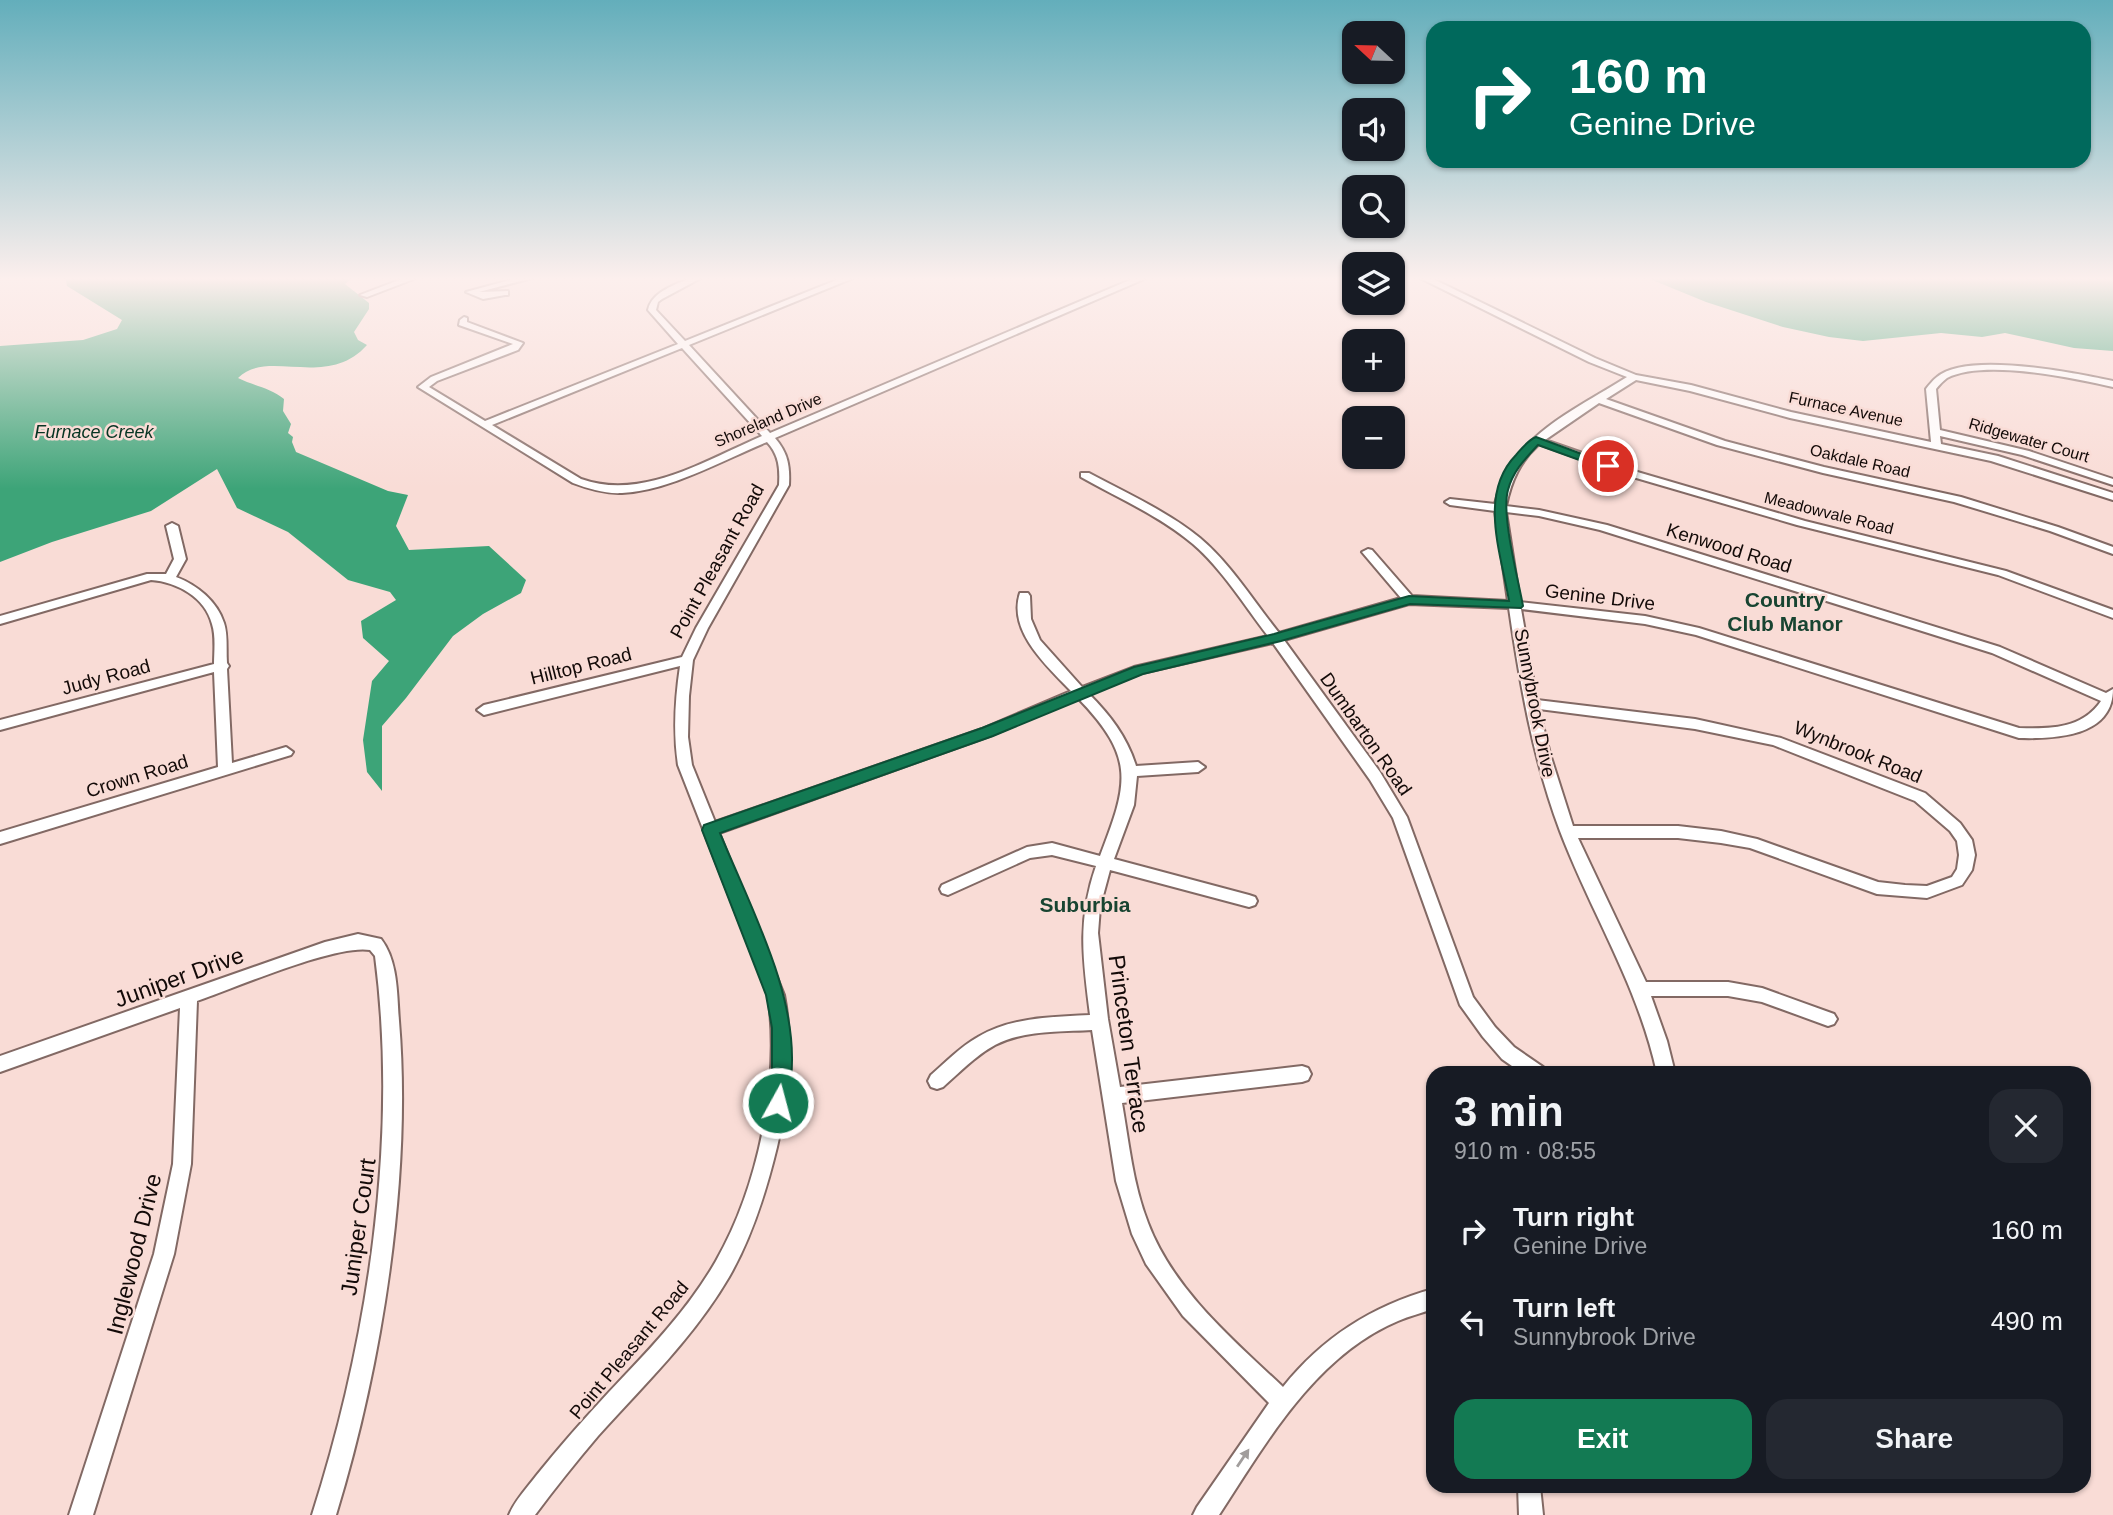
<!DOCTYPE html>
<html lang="en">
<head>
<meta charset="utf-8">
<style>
	:root { --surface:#171b24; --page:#242831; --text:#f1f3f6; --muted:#9ea1a6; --accent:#137a53 }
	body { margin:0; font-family:Arial,sans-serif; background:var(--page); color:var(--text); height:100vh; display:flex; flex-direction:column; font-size:26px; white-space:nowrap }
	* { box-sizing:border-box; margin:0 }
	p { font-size:23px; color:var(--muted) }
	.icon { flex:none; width:38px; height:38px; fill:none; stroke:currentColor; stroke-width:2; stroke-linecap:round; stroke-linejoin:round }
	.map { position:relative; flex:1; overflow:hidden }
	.drawer { position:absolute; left:1426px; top:1066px; width:665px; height:427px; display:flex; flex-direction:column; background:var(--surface); border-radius:21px; box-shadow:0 2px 5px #0004 }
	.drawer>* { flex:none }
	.top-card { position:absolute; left:1426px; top:21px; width:665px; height:147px; border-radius:21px; box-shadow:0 2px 5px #0004; background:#00695c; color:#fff; overflow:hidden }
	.needle { width:46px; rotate:292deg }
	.tools { position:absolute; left:1342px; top:21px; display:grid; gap:14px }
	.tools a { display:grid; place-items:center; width:63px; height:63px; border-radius:14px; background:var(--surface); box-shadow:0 2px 5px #0004; font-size:35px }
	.pin { position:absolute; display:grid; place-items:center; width:60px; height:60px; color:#fff; margin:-30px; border:4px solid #fff; border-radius:50%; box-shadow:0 2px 7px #0007 }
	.me { position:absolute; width:77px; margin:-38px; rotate:7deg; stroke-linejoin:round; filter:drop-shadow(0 0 5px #0008) }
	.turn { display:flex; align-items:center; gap:24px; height:147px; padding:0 28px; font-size:32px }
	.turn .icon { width:91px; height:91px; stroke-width:2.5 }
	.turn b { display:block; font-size:49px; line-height:60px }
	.round { display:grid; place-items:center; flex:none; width:74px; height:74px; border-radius:21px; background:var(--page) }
	.head { display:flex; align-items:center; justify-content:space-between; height:119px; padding:0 28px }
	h1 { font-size:42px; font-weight:700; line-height:52px }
	.primary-button { display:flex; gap:14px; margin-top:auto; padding:14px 28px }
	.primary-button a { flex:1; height:80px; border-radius:21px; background:var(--accent); color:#fff; font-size:28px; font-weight:700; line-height:80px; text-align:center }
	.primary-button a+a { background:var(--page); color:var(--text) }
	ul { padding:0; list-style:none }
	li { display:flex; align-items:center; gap:21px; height:91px; padding:0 28px }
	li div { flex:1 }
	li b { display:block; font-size:26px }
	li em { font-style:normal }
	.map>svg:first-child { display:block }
	.water { fill:#3da478 }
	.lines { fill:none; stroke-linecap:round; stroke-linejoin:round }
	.minor-casing { stroke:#826964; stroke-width:4 }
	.minor { fill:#fff; fill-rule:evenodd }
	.oneway { fill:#a19d9c }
	.route { fill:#137a53; stroke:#0c4f36; stroke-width:2 }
	.labels { text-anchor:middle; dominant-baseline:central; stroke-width:5; stroke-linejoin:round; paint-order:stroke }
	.far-street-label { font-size:16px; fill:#130a08; stroke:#f9dcd6 }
	.far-water-label { font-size:18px; font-style:italic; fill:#063422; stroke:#f9dcd6 }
	.street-label { font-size:19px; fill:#130a08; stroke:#f9dcd6 }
	.neighbourhood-label { font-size:21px; font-weight:bold; fill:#184431; stroke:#f9dcd6 }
	.near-street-label { font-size:23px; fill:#130a08; stroke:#f9dcd6 }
</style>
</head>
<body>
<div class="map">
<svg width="2113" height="1515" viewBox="0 0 2113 1515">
	<rect width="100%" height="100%" fill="#f9dcd6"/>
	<path class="water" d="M65 277H353L345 284 369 303V309L354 332 358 340 367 345C327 390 267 348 238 378 254 386 271 388 284 399L283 411 291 424 288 433 293 437 292 442 296 452 388 491 408 495 396 526 409 550 489 546 526 580 521 593 483 614 453 636 406 698 382 726V791L367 772 363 740 372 681 389 661 363 638 361 621 396 600 390 592 348 580 288 532 237 508 217 469 151 511 52 542 0 562V346L83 340 117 329 122 320 67 286Z
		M1645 277H2113V351L2074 348 2005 333 1982 337 1941 333 1863 341 1829 337 1783 327 1706 302Z"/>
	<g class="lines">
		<defs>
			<path id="minor" d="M407 277H419L367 297 360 295Z
				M521 277H536L479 292 508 291V295H505L483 299 466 292Z
				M692 277H703L662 299 658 302 656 310 685 341 844 277H856L689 345 770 433 1137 277H1149L775 438C788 453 790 466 789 485L708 628 693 660 689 696 688 737 692 765 715 822 982 729 1071 691C1048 667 1007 631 1020 593H1028L1030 596 1031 619 1040 640 1082 687 1134 667 1268 636C1244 605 1222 569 1193 544 1160 516 1118 498 1081 477V473H1089C1126 493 1167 511 1200 538 1231 564 1254 602 1279 633L1401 598 1362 552 1368 549 1372 550 1412 596 1508 601 1495 511 1450 505 1445 502 1450 499 1495 504C1511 436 1572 412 1627 377L1589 362 1418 277H1429L1595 358 1636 375 1691 385 1791 412 1931 442 1926 389C1929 385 1933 380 1937 377 1967 351 2075 373 2113 381V387C2072 378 1985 359 1947 378 1943 381 1939 385 1936 389L1940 430 2029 451 2113 479V485L2022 455 1940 436 1941 444 1998 456 2113 493V500L1991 461 1790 418 1690 391 1636 380 1606 399 1725 441 1824 467 1961 497 2058 527 2113 547V554L2050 531 1954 502 1823 473 1717 445 1599 403 1545 440 1634 471 1805 521 2006 571 2113 610V618L1998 575 1797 525 1626 475 1539 444C1520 461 1511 481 1506 506L1539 510 1607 525 2000 647 2106 693 2113 689C2113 737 2055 739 2019 738L1696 635 1645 624 1521 609 1537 700 1695 719 1781 738 1925 793 1960 823 1972 840 1975 855 1972 870 1962 885 1927 898 1877 894 1750 848 1721 843 1678 838H1578L1646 982H1728L1762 988 1834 1014 1837 1019 1834 1024 1828 1026 1762 1002 1728 996H1651L1667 1041 1675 1073H1657C1637 983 1592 915 1560 831 1533 759 1520 684 1509 608L1409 604 1284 640 1380 772 1407 817 1473 997 1495 1027 1514 1047 1543 1067 1546 1073H1522L1502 1059 1483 1037 1460 1005 1393 818 1370 780 1273 643 1142 673 1089 694C1110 715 1127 737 1136 766L1198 762 1205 767 1198 772 1137 776 1134 805 1114 859 1249 895 1255 897 1257 901 1255 905 1249 907 1110 870 1100 907 1098 933 1108 1019 1120 1087 1302 1066 1308 1068 1311 1074 1308 1080 1302 1082 1122 1103C1129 1143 1133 1185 1148 1223 1173 1289 1232 1339 1283 1387 1323 1337 1372 1306 1433 1289V1309C1422 1313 1409 1316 1398 1321 1315 1356 1266 1443 1219 1515H1193L1197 1507 1269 1403 1183 1316 1146 1264 1132 1234 1116 1181 1092 1030C1060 1032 1024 1030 995 1045 975 1056 960 1072 943 1087L937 1089 931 1087 928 1081 931 1075C946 1062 960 1047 978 1037 1011 1017 1052 1017 1090 1015 1083 959 1077 921 1096 866L1052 855 1030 858 948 895 942 893 940 889 942 885 1027 847 1052 843 1100 856C1128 783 1136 758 1078 698L992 735 719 833 784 995C794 1047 789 1097 777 1147 766 1192 752 1237 729 1277 694 1337 644 1385 598 1436 576 1462 555 1488 535 1515H509C515 1500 527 1488 536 1476 559 1447 584 1419 609 1392 648 1351 688 1310 716 1261 758 1188 781 1078 768 995L678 765C673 731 675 700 680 666L484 715 477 710 484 705 682 657 696 628 779 485C780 468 779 455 767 442 723 460 669 491 622 493 605 494 589 489 573 483L418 387 431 377 513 344 459 325 460 320 464 317 467 318V322L523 343 518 350 437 381 429 387 485 421 678 344 648 310C652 291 676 285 692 277ZM682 348 762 436C706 460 642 501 581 479L492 425ZM1506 512 1539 516 1600 530 1992 653 2101 701C2082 729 2050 729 2019 728L1699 628 1645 616 1520 602ZM1539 709 1695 729 1773 745 1915 801 1950 831 1957 841 1959 855 1957 869 1952 877 1927 886 1905 885 1878 882 1757 839 1721 831 1678 826H1573L1550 754Z
				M172 523 178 526 186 559 176 577C197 585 217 601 224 623 228 635 226 650 227 663L229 666 227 669 232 763 286 747 293 752 291 755 0 844V832L218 767 214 672 0 730V720L214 664C214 652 216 636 212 624 205 597 177 582 151 580L0 624V616L147 574H166L174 559 166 526Z
				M358 934 381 939C398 961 397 994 399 1021 412 1177 382 1365 336 1515H312C368 1340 399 1139 375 956L370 950C336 944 235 988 197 1001L191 1164 174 1254 93 1515H69L154 1254 173 1164 180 1008 0 1072V1056L325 942Z
				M1518 1486H1540L1543 1515H1519Z"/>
		</defs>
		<use href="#minor" class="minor-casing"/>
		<use href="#minor" class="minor"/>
	</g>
	<defs><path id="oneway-solid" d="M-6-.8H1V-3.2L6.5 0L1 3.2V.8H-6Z" transform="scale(1.75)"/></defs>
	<use class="oneway" href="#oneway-solid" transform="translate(1243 1458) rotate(-56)"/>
	<linearGradient id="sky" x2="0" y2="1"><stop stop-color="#63aebb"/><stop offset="0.57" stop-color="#fcefed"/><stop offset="1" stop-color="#fcefed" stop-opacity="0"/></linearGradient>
	<rect width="2113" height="489" fill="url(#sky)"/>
	<path class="route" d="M1536 437 1614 466 1604 469 1538 445C1525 459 1513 471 1508 490 1501 515 1518 578 1523 606L1521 608 1410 604 1281 641 1143 674 993 736 720 833C750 907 800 997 791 1078 790 1089 789 1100 785 1110L778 1113 770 1110 767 1103 772 1070V1028L766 995 702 830 704 825 982 728 1134 667 1274 634 1409 596 1509 601C1501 553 1478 494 1516 455 1522 448 1528 440 1536 437Z"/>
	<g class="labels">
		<g class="far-street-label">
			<text transform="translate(1846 409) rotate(12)">Furnace Avenue</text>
			<text transform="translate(768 420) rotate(-23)">Shoreland Drive</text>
			<text transform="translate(2029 440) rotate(16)">Ridgewater Court</text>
			<text transform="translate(1860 461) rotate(13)">Oakdale Road</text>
			<text transform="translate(1829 513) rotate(14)">Meadowvale Road</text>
		</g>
		<g class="far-water-label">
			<text x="94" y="432">Furnace Creek</text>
		</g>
		<g class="street-label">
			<text transform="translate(1729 548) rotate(17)">Kenwood Road</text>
			<text transform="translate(717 561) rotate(-61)">Point Pleasant Road</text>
			<text transform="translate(1600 597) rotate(7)">Genine Drive</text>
			<text transform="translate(581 666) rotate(-14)">Hilltop Road</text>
			<text transform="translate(106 677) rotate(-15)">Judy Road</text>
			<text transform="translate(1535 703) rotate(79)">Sunnybrook Drive</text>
			<text transform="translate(1366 734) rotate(55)">Dumbarton Road</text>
			<text transform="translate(1858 752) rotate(22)">Wynbrook Road</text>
			<text transform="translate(137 776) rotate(-17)">Crown Road</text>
			<text transform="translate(629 1350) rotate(-50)">Point Pleasant Road</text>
		</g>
		<g class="neighbourhood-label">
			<text x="1785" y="599">Country<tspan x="1785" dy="24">Club Manor</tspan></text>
			<text x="1085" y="904">Suburbia</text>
		</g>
		<g class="near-street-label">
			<text transform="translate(179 977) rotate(-20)">Juniper Drive</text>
			<text transform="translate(1129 1044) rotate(82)">Princeton Terrace</text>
			<text transform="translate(358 1227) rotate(-82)">Juniper Court</text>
			<text transform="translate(134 1254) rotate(-76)">Inglewood Drive</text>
		</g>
	</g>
</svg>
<div class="tools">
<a><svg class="needle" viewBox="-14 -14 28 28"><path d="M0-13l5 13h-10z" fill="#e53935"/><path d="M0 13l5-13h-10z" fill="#9ea1a6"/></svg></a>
<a><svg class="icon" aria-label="sound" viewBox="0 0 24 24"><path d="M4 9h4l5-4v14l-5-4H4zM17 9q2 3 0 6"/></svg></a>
<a><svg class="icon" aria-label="search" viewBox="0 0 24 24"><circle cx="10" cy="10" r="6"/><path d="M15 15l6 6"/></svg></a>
<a><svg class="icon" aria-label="layers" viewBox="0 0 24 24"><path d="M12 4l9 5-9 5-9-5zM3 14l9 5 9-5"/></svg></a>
<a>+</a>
<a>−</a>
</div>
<div class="pin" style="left:1608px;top:466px;background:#d93025"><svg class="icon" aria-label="arrive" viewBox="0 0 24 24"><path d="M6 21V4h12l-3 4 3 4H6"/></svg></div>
<svg class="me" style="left:778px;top:1103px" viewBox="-20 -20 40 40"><circle r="17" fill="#137a53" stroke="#fff" stroke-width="3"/><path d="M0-11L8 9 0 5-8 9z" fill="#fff"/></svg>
<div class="top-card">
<div class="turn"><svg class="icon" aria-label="right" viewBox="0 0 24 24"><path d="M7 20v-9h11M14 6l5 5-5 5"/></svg><div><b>160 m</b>Genine Drive</div></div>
</div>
<section class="drawer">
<div class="head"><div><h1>3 min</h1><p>910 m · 08:55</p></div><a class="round"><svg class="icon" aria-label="close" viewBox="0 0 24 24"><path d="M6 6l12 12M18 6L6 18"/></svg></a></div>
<ul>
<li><svg class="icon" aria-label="right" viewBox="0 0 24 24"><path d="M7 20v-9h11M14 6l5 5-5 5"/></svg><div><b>Turn right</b><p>Genine Drive</p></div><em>160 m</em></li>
<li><svg class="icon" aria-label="left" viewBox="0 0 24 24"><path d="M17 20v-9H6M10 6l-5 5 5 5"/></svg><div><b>Turn left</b><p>Sunnybrook Drive</p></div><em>490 m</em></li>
</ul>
<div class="primary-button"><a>Exit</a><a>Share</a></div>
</section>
</div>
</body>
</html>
